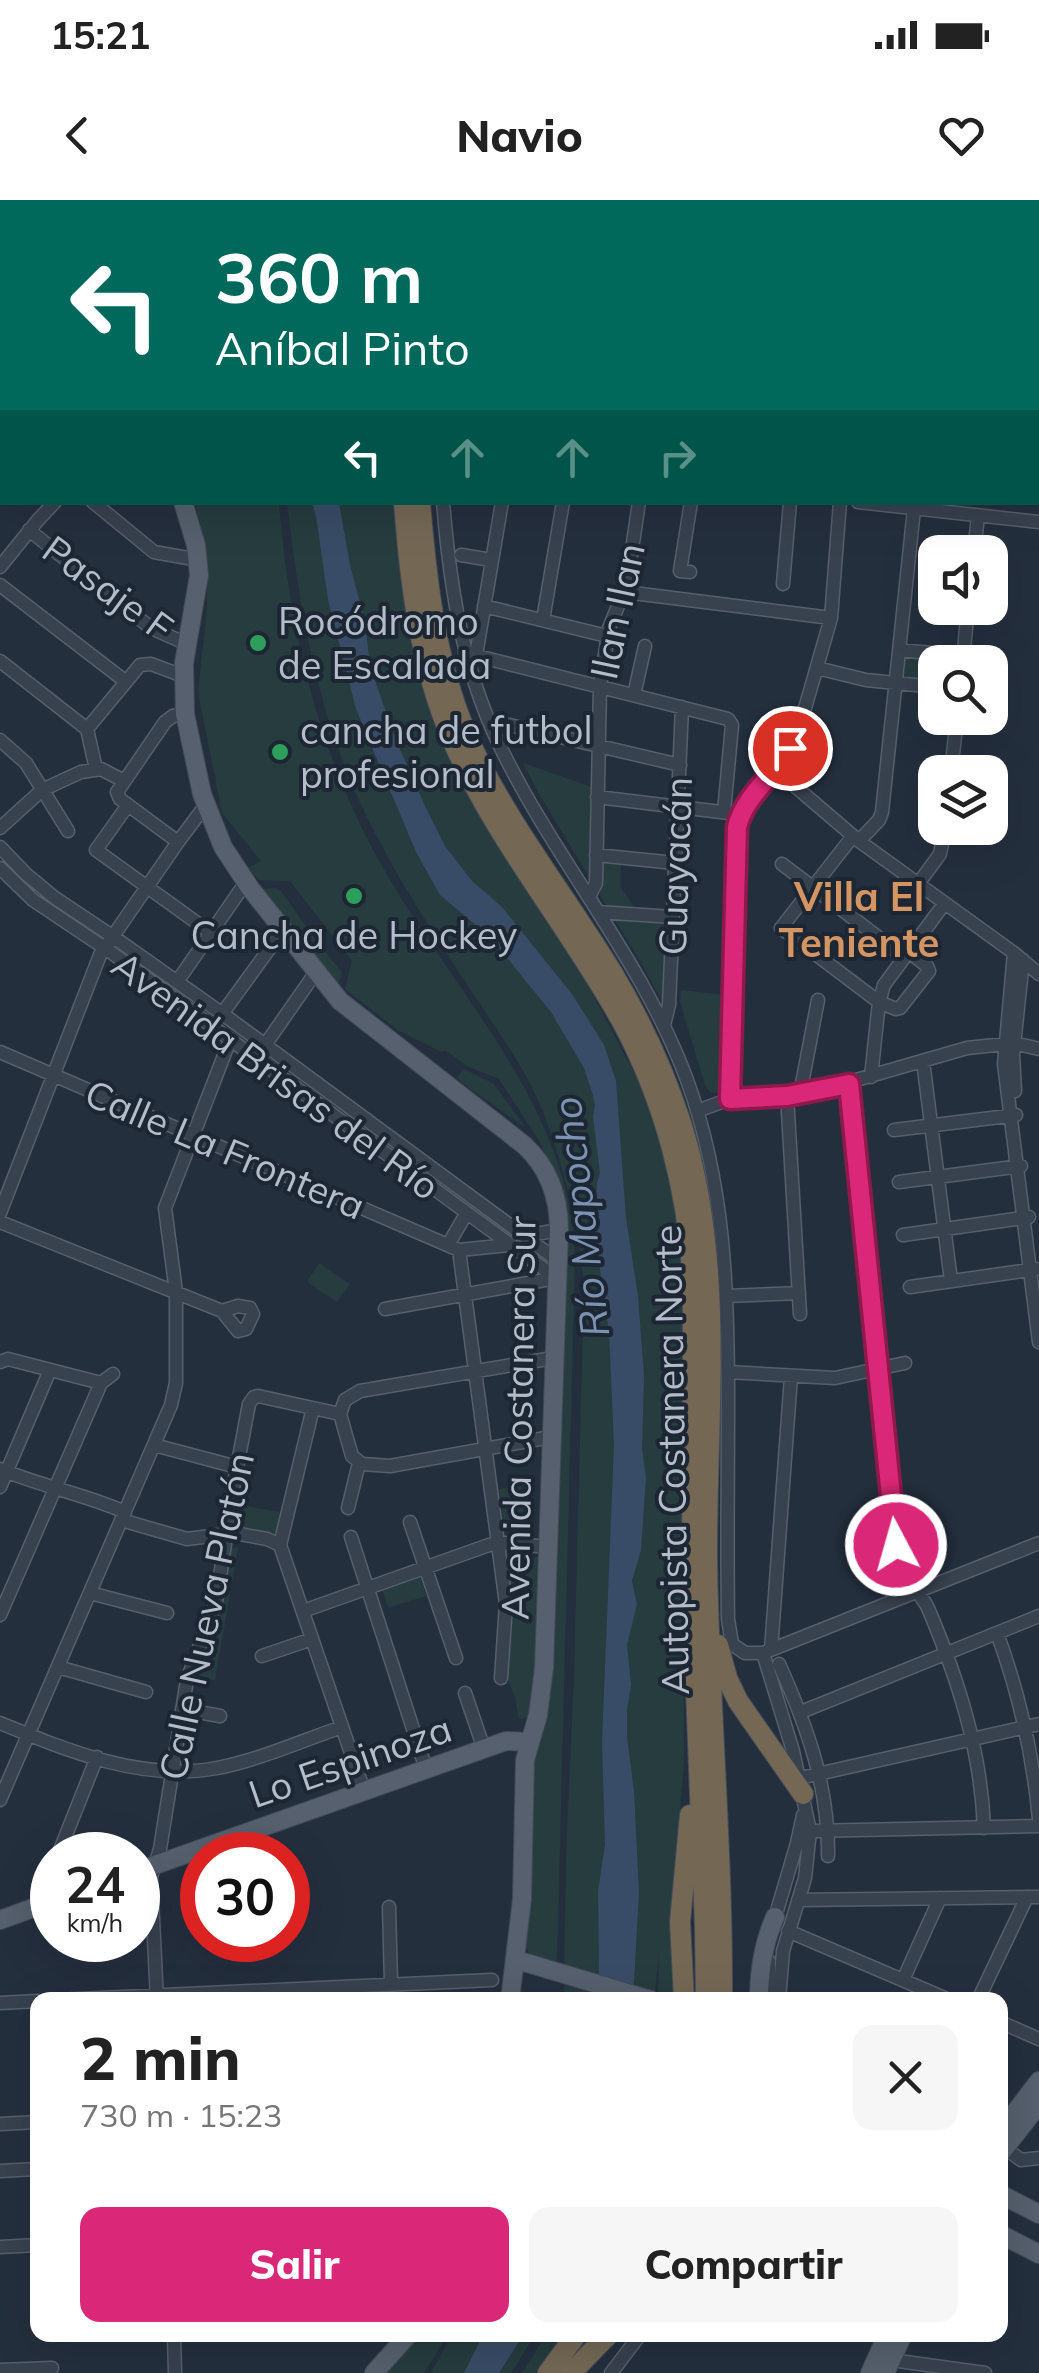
<!DOCTYPE html>
<html lang="es">
<head>
<meta charset="utf-8">
<style>
	:root { --surface:#fff; --page:#f6f6f6; --text:#222; --muted:#767676; --accent:#db2777 }
	body { margin:0; font-family:Mulish,sans-serif; background:var(--page); color:var(--text); height:100vh; display:flex; flex-direction:column; font-size:38px; white-space:nowrap }
	* { box-sizing:border-box; margin:0 }
	p { font-size:32px; color:var(--muted) }
	.icon { flex:none; width:55px; height:55px; fill:none; stroke:currentColor; stroke-width:2; stroke-linecap:round; stroke-linejoin:round }
	.map { position:relative; flex:1; overflow:hidden }
	.details { position:absolute; left:30px; top:1792px; width:978px; height:350px; display:flex; flex-direction:column; background:var(--surface); border-radius:20px; box-shadow:0 10px 40px #0002 }
	.details>* { flex:none }
	.banner { position:absolute; left:0px; top:0px; width:1040px; height:305px; box-shadow:0 10px 40px #0002; background:#00695c; color:#fff; overflow:hidden }
	.fabs { position:absolute; left:918px; top:335px; display:grid; gap:20px }
	.fabs a { display:grid; place-items:center; width:90px; height:90px; border-radius:20px; background:var(--surface); box-shadow:0 10px 40px #0002; font-size:50px }
	.speed { position:absolute; left:30px; top:1632px; display:flex; gap:20px; font-size:50px; font-weight:700; text-align:center }
	.speed>* { display:grid; place-content:center; width:130px; height:130px; border-radius:50%; background:var(--surface); box-shadow:0 10px 40px #0002; line-height:1 }
	.speed small { font-size:25px; font-weight:400 }
	.speed .limit { border:15px solid #d22; background:#fff; color:#111 }
	.pin { position:absolute; display:grid; place-items:center; width:85px; height:85px; color:#fff; margin:-42px; border:5px solid #fff; border-radius:50%; box-shadow:0 2px 10px #0007 }
	.me { position:absolute; width:110px; margin:-55px; rotate:354deg; stroke-linejoin:round; filter:drop-shadow(0 0 8px #0008) }
	.turn { display:flex; align-items:center; gap:35px; height:210px; padding:0 50px; font-size:45px }
	.turn .icon { width:130px; height:130px; stroke-width:2.5 }
	.turn b { display:block; font-size:70px; line-height:85px }
	.lanes { display:flex; align-items:center; height:95px; padding:0 50px; background:#0003; justify-content:center; gap:50px; direction:ltr }
	.lanes .off { opacity:.35 }
	.round { display:grid; place-items:center; flex:none; width:105px; height:105px; border-radius:20px; background:var(--page) }
	.overview { display:flex; align-items:center; justify-content:space-between; height:170px; padding:0 50px }
	h1 { font-size:60px; font-weight:800; line-height:75px }
	.primary-button { display:flex; gap:20px; margin-top:auto; padding:20px 50px }
	.primary-button a { flex:1; height:115px; border-radius:20px; background:var(--accent); color:#fff; font-size:40px; font-weight:800; line-height:115px; text-align:center }
	.primary-button a+a { background:var(--page); color:var(--text) }
	.status { display:flex; justify-content:space-between; align-items:center; height:70px; padding:0 50px; background:var(--surface); direction:ltr }
	.status svg { height:28px; fill:currentColor }
	header { display:flex; justify-content:space-between; align-items:center; height:130px; padding:0 50px; background:var(--surface); font-size:45px; font-weight:800 }
	.map>svg:first-child { display:block }
	.green { fill:#263c3f }
	.water { fill:#394c67 }
	.lines { fill:none; stroke-linecap:round; stroke-linejoin:round }
	.minor-casing { stroke:#565f6c; stroke-width:15 }
	.major-casing { stroke:#414a57; stroke-width:20 }
	.highway-casing { stroke:#434c59; stroke-width:22 }
	.minor { stroke:#38414e; stroke-width:12 }
	.major { stroke:#56606e; stroke-width:18 }
	.highway { stroke:#746855; stroke-width:20 }
	.route-casing { stroke:#8e194d; stroke-width:25 }
	.route { stroke:#db2777; stroke-width:18 }
	.leisure-dot { fill:#2e9e5b; stroke:#1d2633; stroke-width:4 }
	.labels { text-anchor:middle; dominant-baseline:central; stroke-width:8; stroke-linejoin:round; paint-order:stroke }
	.street-label { font-size:38px; fill:#b4bcc9; stroke:#1d2633 }
	.poi-label { font-size:38px; fill:#b4bcc9; stroke:#1d2633; text-anchor:start }
	.neighbourhood-label { font-size:40px; font-weight:bold; fill:#d59563; stroke:#1d2633 }
	.water-label { font-size:40px; font-style:italic; fill:#7c92b1; stroke:#1d2633 }
</style>
</head>
<body>
<div class="status"><b>15:21</b><svg viewBox="0 0 49 12"><path d="M0 12V9h3v3zM5 12V6h3v6zM10 12V3h3v9zM15 12V0h3v12zM26 1h20v11H26zM47 4h2v5h-2z"/></svg></div>
<header><svg class="icon" aria-label="back" viewBox="0 0 24 24"><path d="M15 5l-7 7 7 7"/></svg>Navio<svg class="icon" aria-label="heart" viewBox="0 0 24 24"><path d="M12 20l-8-8c-3-5 5-10 8-4 3-6 11-1 8 4z"/></svg></header>
<div class="map">
<svg width="1039" height="2173" viewBox="0 0 1039 2173">
	<rect width="100%" height="100%" fill="#242f3e"/>
	<path class="green" d="M195 303H279C289 427 317 548 378 659 447 786 570 902 575 1055L557 1762 530 1754 525 1746 535 1536 552 973 540 942 499 879 467 866 445 850 442 852 399 831 345 789 352 761 290 681 259 680 248 668 261 661 222 613 198 492 207 409V376L203 336Z
		M287 303H394L404 399 559 731 646 895 669 973 683 1064 684 1565 673 1680 672 1716 674 1789 669 1795 658 1793 659 1753 654 1800H564L566 1654 574 1476 584 1082C576 1018 563 957 537 898 522 864 498 832 478 801 437 739 396 678 364 611 318 515 299 408 287 303Z
		M904 455 958 461V462H935V483L901 479Z
		M523 563 592 587 591 680 539 594Z
		M601 660 621 664 620 686 635 709 669 713 665 807 640 761 600 695Z
		M276 688 281 691 317 742 342 772 338 786 262 689Z
		M681 790 725 795 724 885 718 893 710 892 705 885 680 802Z
		M237 828 552 1061 551 1065 548 1066 247 845 235 834Z
		M464 869 494 884 525 927 466 886 457 877Z
		M319 1063 350 1084 337 1102 307 1082Z
		M521 1286 526 1328 505 1331 499 1289Z
		M236 1304 283 1313 278 1336 232 1327Z
		M232 1347 238 1348 215 1480 197 1477 221 1407Z
		M507 1357H539L536 1468 529 1517 519 1519 515 1497 507 1478 510 1424Z
		M420 1377 426 1396 388 1408 382 1389Z
		M419 2135H448L424 2173H386Z
		M452 2135H535L511 2173H431Z
		M546 2135H564L536 2173H522Z"/>
	<path class="water" d="M312 303H339L350 365 365 422 370 466 395 538 424 604 445 646 472 681 502 707 572 794 604 845 616 881 626 1018 638 1096 644 1177 642 1249 646 1277 641 1350 632 1381 637 1404 627 1445 631 1485 627 1510V1537L634 1591 639 1693 633 1800H596L599 1775 598 1691 605 1645 602 1542 614 1245 609 1132 594 1028 597 983 600 973 593 917 595 905 592 892 584 868 551 812 491 738 440 695 416 652 356 509 328 400 316 316Z
		M483 2135H523L499 2173H464Z"/>
	<g class="lines">
		<defs>
			<path id="minor" d="M409 0V2
				M832 0V2
				M75 2 77 0
				M452 2 453 0
				M513 2V0
				M579 2V0
				M682 2 705 0
				M0 14 2 15
				M1038 78 1039 77
				M0 80 2 82
				M0 151 2 146
				M0 216 2 218
				M93 302 154 352 199 360
				M443 302C450 386 462 467 499 544 554 660 642 758 687 880 725 984 728 1091 728 1200 728 1273 727 1346 728 1419L732 1444 745 1453H763L1039 1343
				M858 302 1039 322
				M29 330 151 428 187 444
				M974 352 978 316
				M461 355 492 360
				M0 367 38 320 55 302
				M690 372 680 371 691 302
				M783 384 790 302
				M0 385 125 481
				M625 392 831 418
				M484 406 607 436
				M543 420 563 302
				M899 450 963 456
				M465 453 728 519 732 525 724 612
				M476 455 502 302
				M963 460 968 408
				M0 461 87 529 96 569
				M817 468 866 480 935 487
				M634 495 645 446
				M488 520 680 565
				M87 529 140 465 151 464 183 476
				M0 540 26 563 68 631
				M776 570 859 641 1014 753 1039 774
				M951 572 957 518
				M597 597 729 613
				M128 605 96 650 211 733
				M0 628 42 590 81 572 101 569 124 581
				M853 636 781 728 879 802 896 809 900 808 929 771 927 766 908 751
				M859 641 879 620 882 612 914 309
				M178 642 120 599 117 592 165 522 173 516 185 514
				M0 647 26 674 55 698 112 736 231 820 557 1060
				M596 655 675 663
				M782 664 904 757
				M0 668 33 700 112 753 556 1078
				M918 684 940 654 945 628
				M589 697 596 683 600 487 609 428 627 384 639 302
				M598 712 673 717
				M1014 753 1004 864 1039 1142
				M177 782 246 682
				M222 814 283 730
				M664 825 669 805 682 507
				M265 845 316 772
				M0 852 459 1050 509 1045
				M923 861 951 1081
				M871 877 879 802 884 785 944 704
				M849 884 896 1345C899 1358 903 1371 910 1382 915 1391 923 1397 928 1408 958 1479 981 1550 984 1628
				M1015 891 1013 855 1023 760
				M800 894 818 800
				M787 896 800 1114
				M730 899 737 627 744 606 786 556 801 522 831 418 840 302
				M697 911 730 899 787 896 825 889 967 848 1014 843 1039 849
				M894 930 1016 915
				M899 982 1021 966
				M0 1013 100 755 178 642 205 606
				M0 1022 222 1111 238 1131 246 1129 253 1114 250 1108 238 1106 222 1111
				M903 1035 1029 1017
				M524 1036 559 1030
				M448 1045 466 1014
				M459 1050 506 1404 501 1478
				M910 1087 1036 1069
				M727 1096 799 1093
				M385 1109 556 1078
				M0 1162 8 1159 101 1183
				M728 1172 835 1178 905 1163
				M340 1214 352 1256 362 1264 390 1266 551 1237
				M340 1214 345 1200 360 1191 553 1158
				M154 1245 237 1267
				M0 1269C40 1286 84 1294 125 1312
				M0 1287 50 1170
				M348 1308 359 1263
				M121 1320 187 1339 234 1333 267 1339 280 1345 364 1591
				M410 1322 456 1458
				M351 1337 426 1569
				M280 1345 313 1208
				M90 1393 167 1413
				M303 1411 489 1345 504 1343 548 1347
				M0 1415 101 1183 113 1174
				M997 1433C1019 1493 1033 1555 1039 1619
				M771 1450 791 1176
				M763 1453 793 1551 810 1631 805 1678 783 1751 779 1800
				M262 1456 312 1439
				M779 1464C807 1526 829 1587 828 1656
				M58 1467 146 1492
				M465 1493 484 1549
				M182 1509 220 1516
				M801 1512 1039 1416
				M0 1523C68 1551 143 1582 217 1568 259 1560 301 1541 342 1527
				M800 1578 1039 1524
				M0 1600 171 1205 176 1183V1092L165 1008 230 840
				M810 1631 1039 1626
				M58 1655 97 1557
				M798 1700 1039 1697
				M389 1707 391 1784
				M774 1721 797 1643 803 1615
				M788 1731 949 1800
				M903 1780 940 1698
				M57 1800 492 1780
				M157 1800 151 1677 160 1649 187 1480 216 1402 225 1344 226 1326 249 1204 254 1197 258 1196 340 1214
				M769 1800V1761
				M978 1800 1027 1697
				M0 1803 38 1801
				M1000 1822 1039 1839
				M0 1924 37 1922
				M1005 1948 1021 1960 1039 1958
				M0 1971 36 1969
				M0 2047 38 2045
				M174 2135 175 2173
				M891 2160 985 2173
				M0 2170 52 2168
				M611 2173 640 2135"/>
			<path id="major" d="M119 0 124 2
				M183 302 196 345 199 375 184 463 185 514 202 594 223 647 250 688 340 801 524 945C549 968 559 996 559 1030L544 1468 538 1515 525 1560 522 1699 510 1800
				M138 1671 506 1541 529 1542
				M0 1720 52 1701
				M517 1760 651 1800
				M759 1800C759 1770 763 1744 775 1717
				M1000 1932 1039 1881
				M1000 1954 1039 1904
				M1000 1994 1039 2014
				M1000 2034 1039 2054
				M374 2173 408 2135
				M870 2173 887 2135
				M885 2173 903 2135"/>
			<path id="highway" d="M363 0 364 2
				M380 0 381 2
				M404 302C410 384 420 464 452 539 495 639 567 723 620 818 665 900 689 993 693 1086L692 1384 705 1726 706 1800
				M420 302C427 387 436 469 472 547 510 627 567 698 613 774 641 821 664 871 681 923 726 1065 706 1215 707 1360 709 1507 723 1653 722 1800
				M718 1445 727 1478 738 1501 803 1594
				M684 1800 680 1722 690 1615
				M548 2173 576 2135
				M571 2173 608 2135"/>
		</defs>
		<use href="#minor" class="minor-casing"/>
		<use href="#major" class="major-casing"/>
		<use href="#highway" class="highway-casing"/>
		<use href="#minor" class="minor"/>
		<use href="#major" class="major"/>
		<use href="#highway" class="highway"/>
	</g>
	<g class="lines">
		<defs>
			<path id="route" d="M790 548C774 576 745 595 737 627L730 899 787 896 849 884 896 1345"/>
		</defs>
		<use href="#route" class="route-casing"/>
		<use href="#route" class="route"/>
	</g>
	<g class="leisure-dot">
		<circle cx="258" cy="443" r="10"/>
		<circle cx="280" cy="552" r="10"/>
		<circle cx="354" cy="696" r="10"/>
	</g>
	<g class="labels">
		<g class="street-label">
			<text transform="translate(108 388) rotate(36)">Pasaje F</text>
			<text transform="translate(617 411) rotate(-78)">Ilan Ilan</text>
			<text transform="translate(675 666) rotate(-88)">Guayacán</text>
			<text transform="translate(276 875) rotate(36)">Avenida Brisas del Río</text>
			<text transform="translate(225 949) rotate(23)">Calle La Frontera</text>
			<text transform="translate(518 1218) rotate(-89)">Avenida Costanera Sur</text>
			<text transform="translate(671 1260) rotate(-91)">Autopista Costanera Norte</text>
			<text transform="translate(206 1416) rotate(-78)">Calle Nueva Platón</text>
			<text transform="translate(350 1561) rotate(-19)">Lo Espinoza</text>
		</g>
		<g class="poi-label">
			<text x="278" y="421">Rocódromo<tspan x="278" dy="44">de Escalada</tspan></text>
			<text x="300" y="530">cancha de futbol<tspan x="300" dy="44">profesional</tspan></text>
			<text x="354" y="735" text-anchor="middle">Cancha de Hockey</text>
		</g>
		<g class="neighbourhood-label">
			<text x="859" y="696">Villa El<tspan x="859" dy="46">Teniente</tspan></text>
		</g>
		<g class="water-label">
			<text transform="translate(580 1017) rotate(-97)">Río Mapocho</text>
		</g>
	</g>
</svg>
<div class="fabs">
<a><svg class="icon" aria-label="sound" viewBox="0 0 24 24"><path d="M4 9h4l5-4v14l-5-4H4zM17 9q2 3 0 6"/></svg></a>
<a><svg class="icon" aria-label="search" viewBox="0 0 24 24"><circle cx="10" cy="10" r="6"/><path d="M15 15l6 6"/></svg></a>
<a><svg class="icon" aria-label="layers" viewBox="0 0 24 24"><path d="M12 4l9 5-9 5-9-5zM3 14l9 5 9-5"/></svg></a>
</div>
<div class="speed"><div>24<small>km/h</small></div><div class="limit">30</div></div>
<div class="pin" style="left:790px;top:548px;background:#d93025"><svg class="icon" aria-label="arrive" viewBox="0 0 24 24"><path d="M6 21V4h12l-3 4 3 4H6"/></svg></div>
<svg class="me" style="left:896px;top:1345px" viewBox="-20 -20 40 40"><circle r="17" fill="#db2777" stroke="#fff" stroke-width="3"/><path d="M0-11L8 9 0 5-8 9z" fill="#fff"/></svg>
<div class="banner">
<div class="turn"><svg class="icon" aria-label="left" viewBox="0 0 24 24"><path d="M17 20v-9H6M10 6l-5 5 5 5"/></svg><div><b>360 m</b>Aníbal Pinto</div></div>
<div class="lanes"><svg class="icon" aria-label="left" viewBox="0 0 24 24"><path d="M17 20v-9H6M10 6l-5 5 5 5"/></svg><svg class="icon off" aria-label="ahead" viewBox="0 0 24 24"><path d="M12 20V5M6 11l6-6 6 6"/></svg><svg class="icon off" aria-label="ahead" viewBox="0 0 24 24"><path d="M12 20V5M6 11l6-6 6 6"/></svg><svg class="icon off" aria-label="right" viewBox="0 0 24 24"><path d="M7 20v-9h11M14 6l5 5-5 5"/></svg></div>
</div>
<section class="details">
<div class="overview"><div><h1>2 min</h1><p>730 m · 15:23</p></div><a class="round"><svg class="icon" aria-label="close" viewBox="0 0 24 24"><path d="M6 6l12 12M18 6L6 18"/></svg></a></div>
<div class="primary-button"><a>Salir</a><a>Compartir</a></div>
</section>
</div>
</body>
</html>
